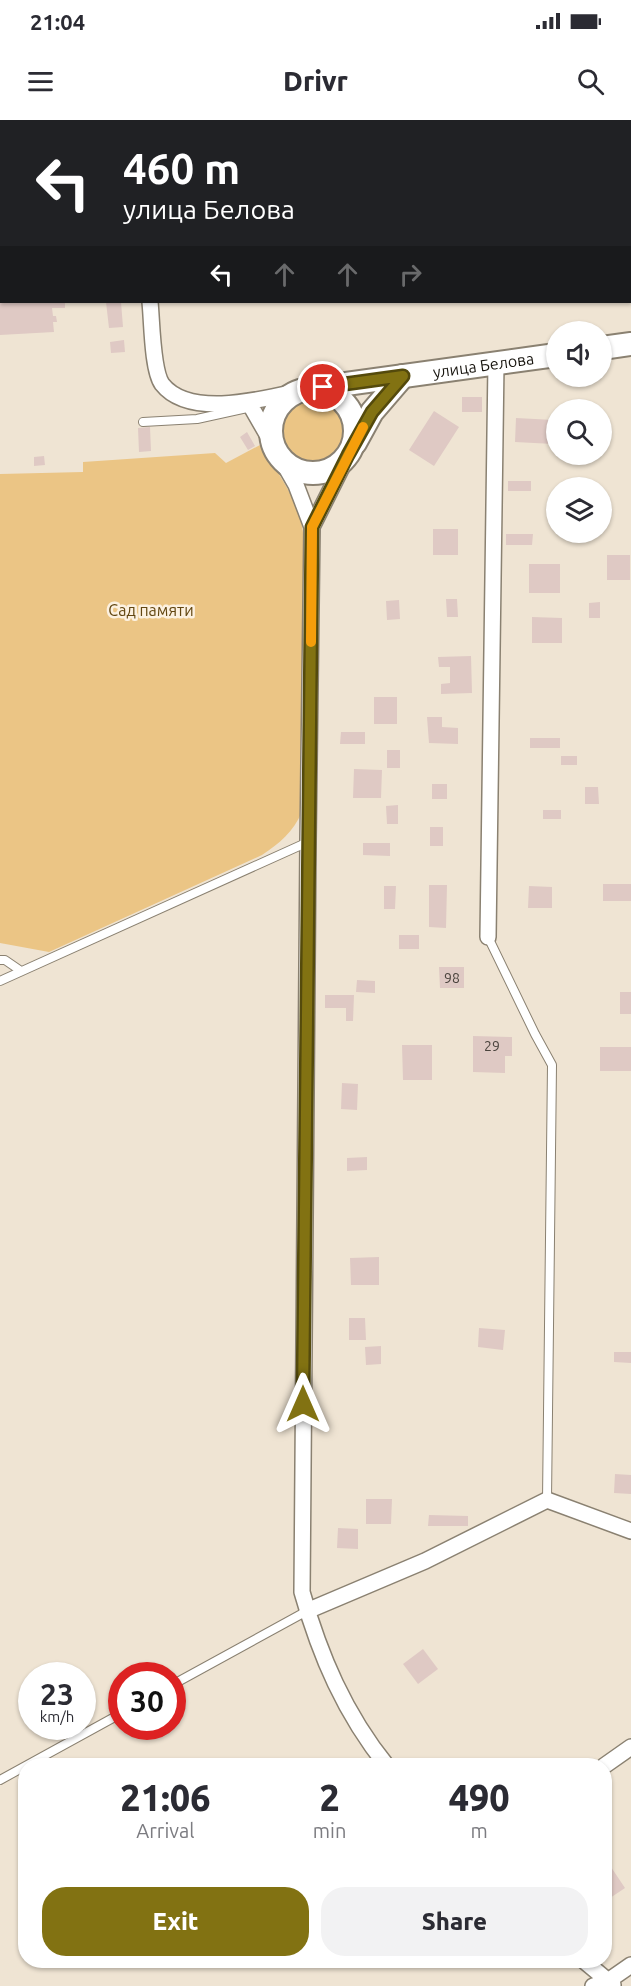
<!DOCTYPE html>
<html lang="en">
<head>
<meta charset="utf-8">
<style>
	:root { --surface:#fff; --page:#f2f2f3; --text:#2b2b33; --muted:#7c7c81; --accent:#827212 }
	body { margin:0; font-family:Ubuntu,sans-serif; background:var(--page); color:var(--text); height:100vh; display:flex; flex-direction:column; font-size:22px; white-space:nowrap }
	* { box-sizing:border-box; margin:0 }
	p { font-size:20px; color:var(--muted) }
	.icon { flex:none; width:33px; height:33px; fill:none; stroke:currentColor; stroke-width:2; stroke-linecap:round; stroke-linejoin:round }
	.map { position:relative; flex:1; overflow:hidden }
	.details { position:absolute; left:18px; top:1638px; width:594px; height:210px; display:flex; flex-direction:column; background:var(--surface); border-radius:24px; box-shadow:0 2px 4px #0004 }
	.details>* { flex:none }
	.banner { position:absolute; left:0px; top:0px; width:632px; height:183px; box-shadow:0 2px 4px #0004; background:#202124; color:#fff; overflow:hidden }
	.controls { position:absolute; left:546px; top:201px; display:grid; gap:12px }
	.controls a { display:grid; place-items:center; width:66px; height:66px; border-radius:50%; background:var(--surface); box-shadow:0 2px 4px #0004; font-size:30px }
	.speed { position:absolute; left:18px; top:1542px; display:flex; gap:12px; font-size:30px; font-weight:700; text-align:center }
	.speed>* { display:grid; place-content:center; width:78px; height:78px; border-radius:50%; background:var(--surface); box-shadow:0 2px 4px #0004; line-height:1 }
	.speed small { font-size:15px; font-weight:400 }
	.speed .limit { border:9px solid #d22; background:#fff; color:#111 }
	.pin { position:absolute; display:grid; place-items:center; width:51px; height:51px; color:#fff; margin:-26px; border:3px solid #fff; border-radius:50%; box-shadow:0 2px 6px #0007 }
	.me { position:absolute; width:66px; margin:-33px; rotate:0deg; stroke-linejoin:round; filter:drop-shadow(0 0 4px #0008) }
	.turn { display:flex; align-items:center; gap:21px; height:126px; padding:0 24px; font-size:27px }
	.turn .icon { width:78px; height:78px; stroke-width:2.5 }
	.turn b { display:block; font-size:42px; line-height:51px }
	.lanes { display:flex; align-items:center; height:57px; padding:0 24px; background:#0003; justify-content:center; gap:30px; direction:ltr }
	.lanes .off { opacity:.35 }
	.eta { display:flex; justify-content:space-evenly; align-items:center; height:102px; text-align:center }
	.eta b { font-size:36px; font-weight:800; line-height:42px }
	.primary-button { display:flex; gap:12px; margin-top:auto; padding:12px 24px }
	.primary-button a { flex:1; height:69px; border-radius:24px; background:var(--accent); color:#fff; font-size:24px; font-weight:800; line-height:69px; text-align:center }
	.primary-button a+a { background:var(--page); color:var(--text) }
	.status { display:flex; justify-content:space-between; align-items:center; height:42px; padding:0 30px; background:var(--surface); direction:ltr }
	.status svg { height:16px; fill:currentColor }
	header { display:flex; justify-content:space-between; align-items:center; height:78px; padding:0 24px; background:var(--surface); font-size:27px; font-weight:800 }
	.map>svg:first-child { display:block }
	.green { fill:#ebc585 }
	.building { fill:#dfc9c4 }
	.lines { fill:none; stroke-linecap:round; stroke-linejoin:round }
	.lane-casing { stroke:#8a8171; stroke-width:10 }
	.street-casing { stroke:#8a8171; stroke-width:18 }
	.secondary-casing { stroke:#8a8171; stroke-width:26 }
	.lane { stroke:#fff; stroke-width:8 }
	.street { stroke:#fff; stroke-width:15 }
	.secondary { stroke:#fff; stroke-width:22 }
	.route-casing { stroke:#544a0c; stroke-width:15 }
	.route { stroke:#827212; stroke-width:10 }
	.slow { stroke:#f59e0b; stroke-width:10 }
	.labels { text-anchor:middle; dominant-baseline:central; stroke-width:5; stroke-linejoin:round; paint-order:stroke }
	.number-label { font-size:14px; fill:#4a433d }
	.street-label { font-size:16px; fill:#191610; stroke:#fcf1e0 }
	.park-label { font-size:16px; fill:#624610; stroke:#fcf1e0 }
</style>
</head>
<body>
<div class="status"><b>21:04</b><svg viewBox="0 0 49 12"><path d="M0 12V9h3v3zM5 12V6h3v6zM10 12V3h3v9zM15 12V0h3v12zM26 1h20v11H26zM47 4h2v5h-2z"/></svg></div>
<header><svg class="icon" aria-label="menu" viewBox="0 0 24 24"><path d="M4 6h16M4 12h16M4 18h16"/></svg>Drivr<svg class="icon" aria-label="search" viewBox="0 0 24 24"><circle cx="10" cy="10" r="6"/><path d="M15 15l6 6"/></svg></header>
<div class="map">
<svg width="631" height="1866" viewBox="0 0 631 1866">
	<rect width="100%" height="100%" fill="#efe4d3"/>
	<path class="green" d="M279 312a34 34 0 1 1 68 0a34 34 0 1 1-68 0Z
		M260 325C279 355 307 390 303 427L302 692C293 712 280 723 262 735L49 832 0 823V354L83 352V342L215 333 226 343Z"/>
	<path class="building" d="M0 182H65V188H52L53 196H56L57 202H53L54 212 0 215Z
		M106 182H121L123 207 109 208Z
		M124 220 125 232 111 233 110 222Z
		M462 277H482V292H462Z
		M434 291 459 307 434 346 409 330Z
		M516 298 554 300 553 324 515 322Z
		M150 307 151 331 139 332 138 308Z
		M247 312 255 326 248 330 240 317Z
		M44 336 45 345 34 346V337Z
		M508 361H531V371H508Z
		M433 409H458V435H433Z
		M506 414H533L532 425H506Z
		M607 435H630V460H607Z
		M529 444H560V473H529Z
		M446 479H457L458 497H447Z
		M399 480 400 499 387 500 386 481Z
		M600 482V498H589V483Z
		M532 497 562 498V523H532Z
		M471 536 472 573 441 574V564L450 563V547H439L438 537Z
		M374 577H397V604H374Z
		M427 597H442V607L458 608V624L429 623Z
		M341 612H365V624H340Z
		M530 618H560V628H530Z
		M387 630H400V648H387Z
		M561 636H577V645H561Z
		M354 649 382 650 381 678H353Z
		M432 664H447V679H432Z
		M585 667H598L599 684H585Z
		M398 685V704H387L386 686Z
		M543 690H561V699H543Z
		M430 707H443V726H430Z
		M363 723H390V736L363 735Z
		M603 764H631V781H603Z
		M429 765H447L446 808 429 807Z
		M384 766H396L395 789H384Z
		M529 766 552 767V788H528Z
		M399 815H419V829H399Z
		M439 847H464V868H440Z
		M357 860 375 861V873L356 872Z
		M620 872H631V894H620Z
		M325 875H354L353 901H346V888H325Z
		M473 916 512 917V936H505V953L473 952Z
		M402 925H432V960H403Z
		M600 927H631V951H600Z
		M342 963 358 964 357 990 341 989Z
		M367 1037V1050L347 1051V1038Z
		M379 1137V1165H351L350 1138Z
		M349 1198H365L366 1220H349Z
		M479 1208 505 1210 503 1230 478 1227Z
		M381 1226V1244L366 1245 365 1227Z
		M614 1232H631V1243L614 1242Z
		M615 1354 631 1355V1374L614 1373Z
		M366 1379H392L391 1404H366Z
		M429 1395 468 1396V1406H428Z
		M338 1408 358 1409V1429L337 1428Z
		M423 1529 438 1549 418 1564 403 1544Z
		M611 1747 625 1768 604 1782V1752Z"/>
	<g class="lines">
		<defs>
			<path id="lane" d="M368 0 369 2
				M402 0V2
				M523 2V0
				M630 46 631 43
				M630 73H631
				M0 110H2
				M143 302 197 299 247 288
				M488 817 535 914 552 945 547 1380
				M0 840H5L21 851
				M0 861 308 722
				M172 1565 307 1491
				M0 1660 122 1593"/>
			<path id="street" d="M139 0V2
				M150 182C152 200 152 250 162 264 190 300 267 278 304 270
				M249 283 296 365 312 407 308 722 302 1472C320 1536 345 1594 387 1646
				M312 407 348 335
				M488 817 496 243
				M307 1491 425 1441 547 1380 631 1411
				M604 1646 631 1627
				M583 1840 613 1865
				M593 1866 608 1861 631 1845"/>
			<g id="secondary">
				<path d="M602 228 631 224"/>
				<path id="s1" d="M317 268 556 235"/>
				<circle cx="313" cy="311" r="42"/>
				<path d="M355 323 372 292 403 256"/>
			</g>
		</defs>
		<use href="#lane" class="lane-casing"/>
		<use href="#street" class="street-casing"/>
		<use href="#secondary" class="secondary-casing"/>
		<use href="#lane" class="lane"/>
		<use href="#street" class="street"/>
		<use href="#secondary" class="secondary"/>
	</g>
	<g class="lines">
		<defs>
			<path id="route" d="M303 1284 312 407 348 335 372 292 403 256 323 267"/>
		</defs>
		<use href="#route" class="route-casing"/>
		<use href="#route" class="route"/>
		<path class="slow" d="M311 522 312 407 363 307"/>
	</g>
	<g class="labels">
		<g class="number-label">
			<text x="452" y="858">98</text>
			<text x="492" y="926">29</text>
		</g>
		<g class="street-label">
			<text stroke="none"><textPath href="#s1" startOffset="168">улица Белова</textPath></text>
		</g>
		<g class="park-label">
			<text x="151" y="490">Сад памяти</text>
		</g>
	</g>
</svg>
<div class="controls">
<a><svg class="icon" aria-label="sound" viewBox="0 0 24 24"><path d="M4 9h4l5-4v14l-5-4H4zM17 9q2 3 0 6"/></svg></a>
<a><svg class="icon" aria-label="search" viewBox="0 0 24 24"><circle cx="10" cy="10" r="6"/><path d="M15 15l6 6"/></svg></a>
<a><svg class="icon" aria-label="layers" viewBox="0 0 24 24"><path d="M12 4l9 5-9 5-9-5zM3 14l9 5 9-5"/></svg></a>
</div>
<div class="speed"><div>23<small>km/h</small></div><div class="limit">30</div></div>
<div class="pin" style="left:323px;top:267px;background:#d93025"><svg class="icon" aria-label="arrive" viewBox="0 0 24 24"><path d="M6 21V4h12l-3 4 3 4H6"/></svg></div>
<svg class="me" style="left:303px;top:1284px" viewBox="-20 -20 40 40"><path d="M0-17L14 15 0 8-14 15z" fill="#827212" stroke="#fff" stroke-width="4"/></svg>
<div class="banner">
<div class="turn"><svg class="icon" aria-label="left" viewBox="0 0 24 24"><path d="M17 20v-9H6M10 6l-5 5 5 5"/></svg><div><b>460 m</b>улица Белова</div></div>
<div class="lanes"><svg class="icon" aria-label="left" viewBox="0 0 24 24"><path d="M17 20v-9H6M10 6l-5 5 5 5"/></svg><svg class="icon off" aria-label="ahead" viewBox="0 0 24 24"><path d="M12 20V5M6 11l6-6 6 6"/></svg><svg class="icon off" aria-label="ahead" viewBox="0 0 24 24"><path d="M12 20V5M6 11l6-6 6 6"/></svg><svg class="icon off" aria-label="right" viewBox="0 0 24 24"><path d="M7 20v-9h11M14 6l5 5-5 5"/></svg></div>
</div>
<section class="details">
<div class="eta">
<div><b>21:06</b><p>Arrival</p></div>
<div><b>2</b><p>min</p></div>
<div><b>490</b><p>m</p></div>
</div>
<div class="primary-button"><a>Exit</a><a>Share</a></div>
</section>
</div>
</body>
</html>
